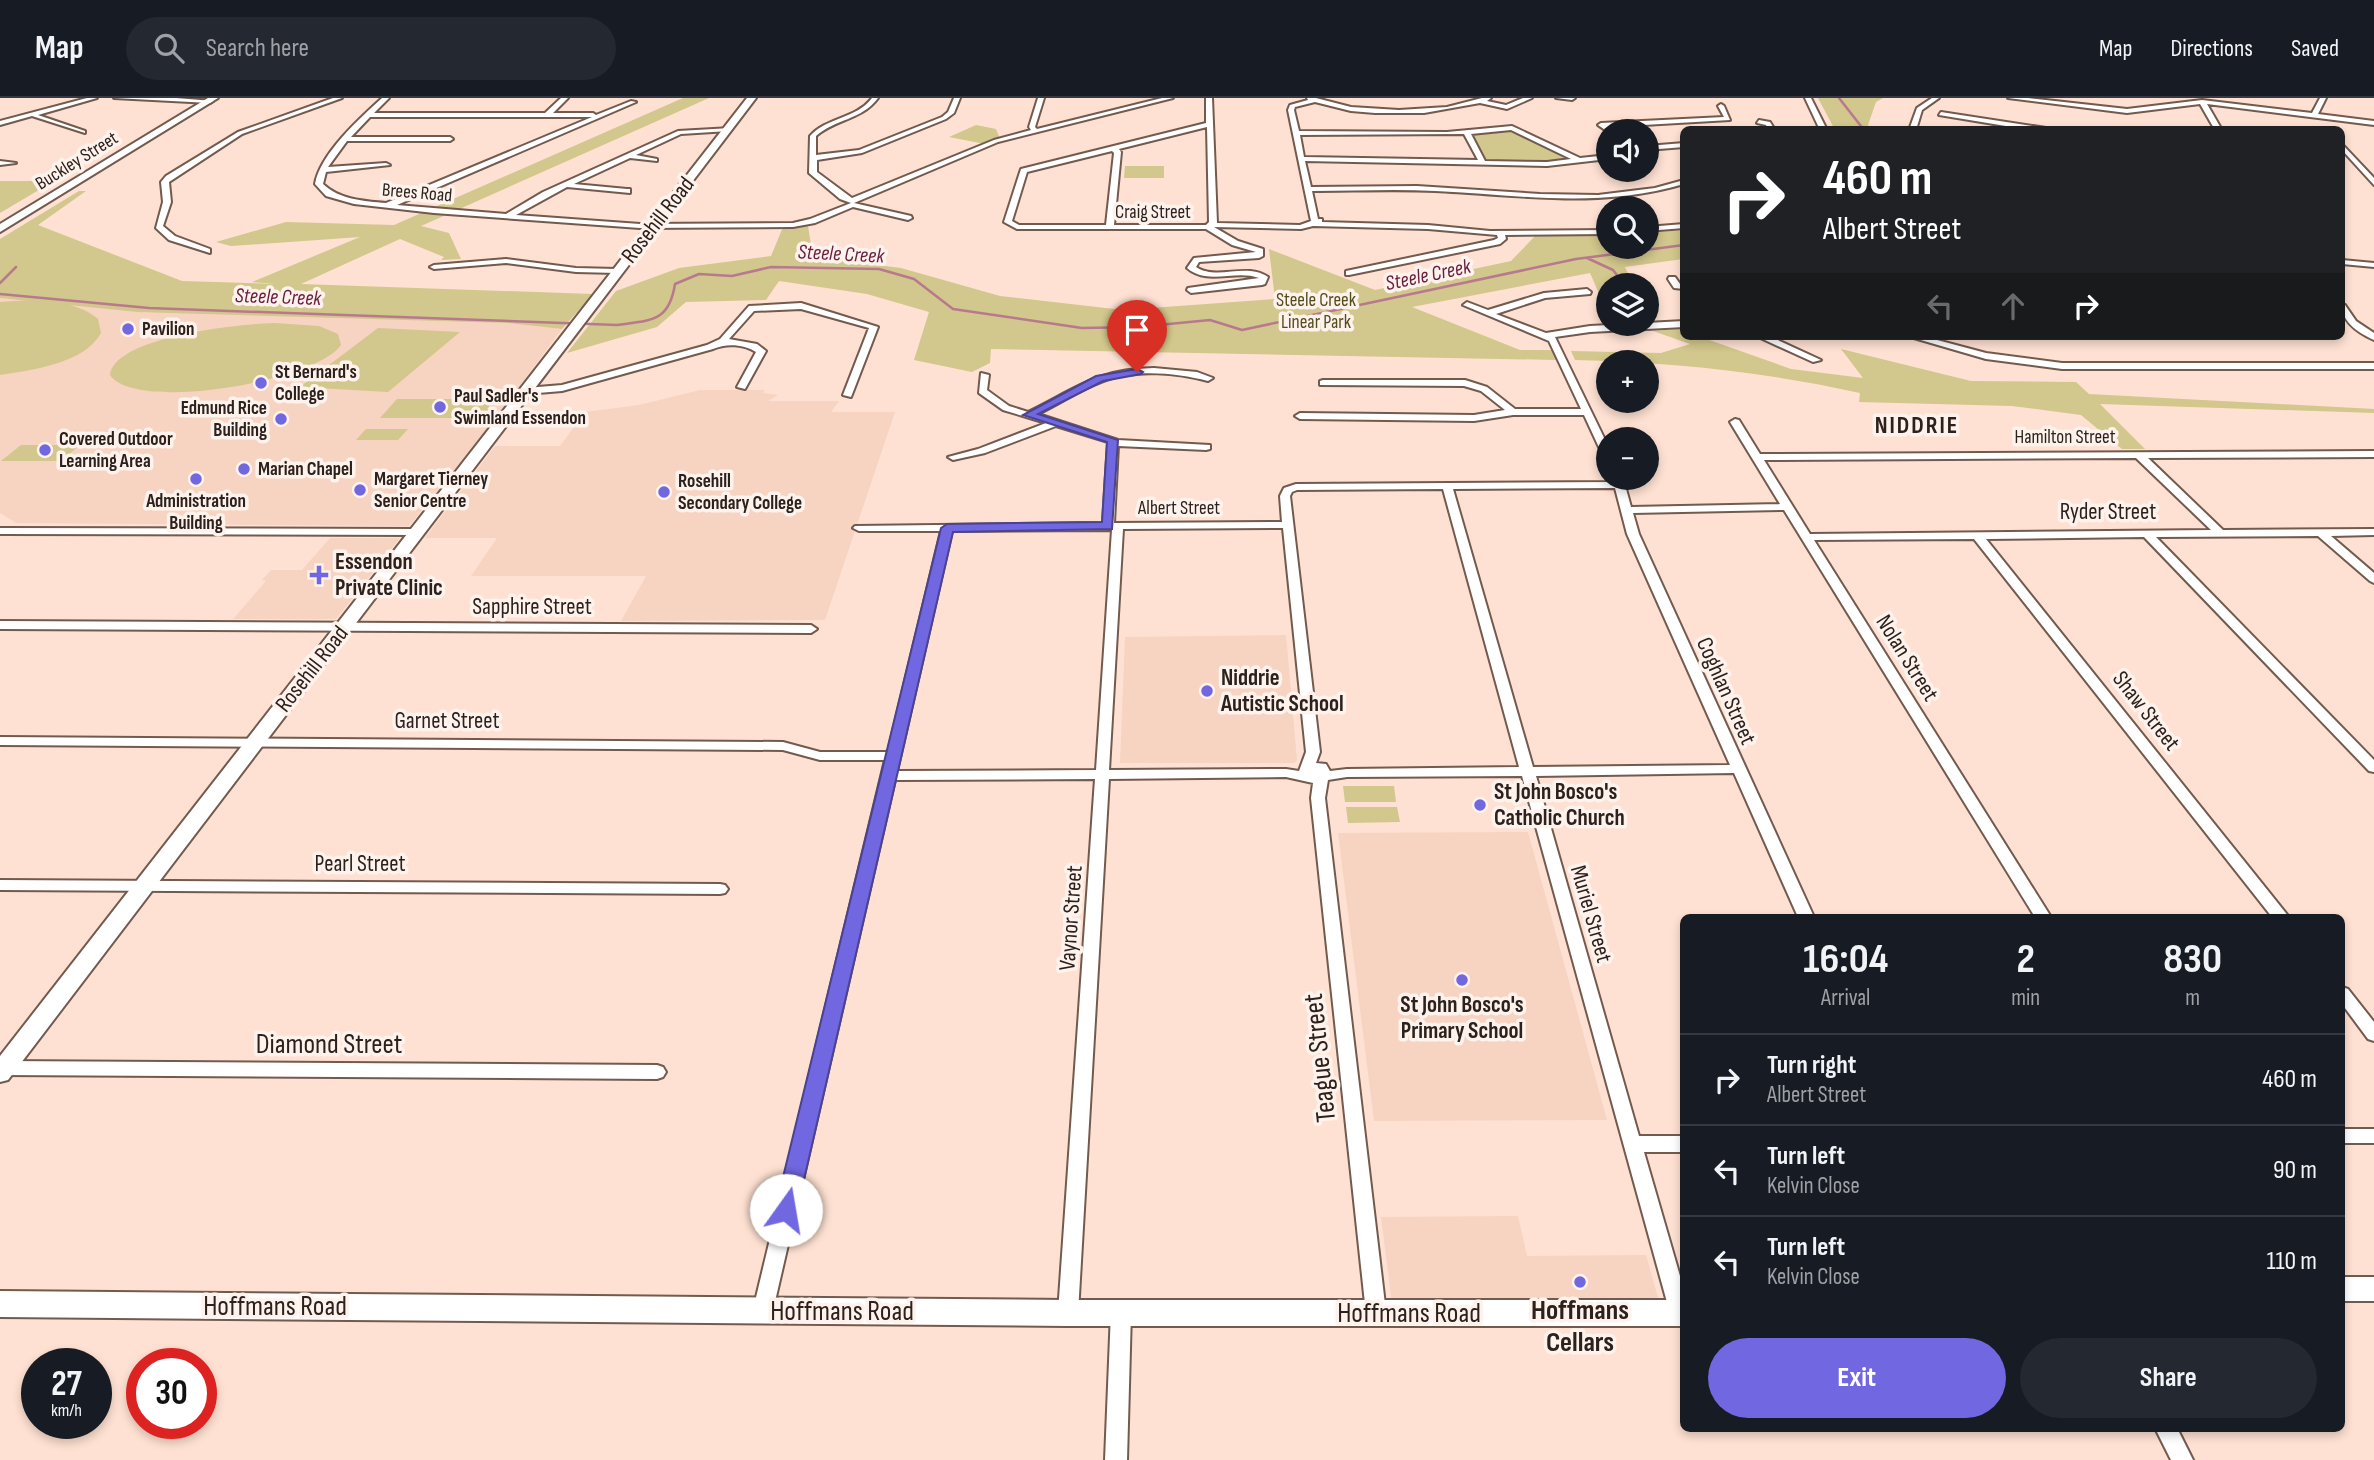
<!DOCTYPE html>
<html lang="en">
<head>
<meta charset="utf-8">
<style>
	:root { --surface:#171b24; --page:#242831; --text:#f1f3f6; --muted:#9ea1a6; --line:#363941; --accent:#7167e1 }
	body { margin:0; font-family:"Sofia Sans Condensed",sans-serif; background:var(--page); color:var(--text); height:100vh; display:flex; flex-direction:column; font-size:26px; white-space:nowrap }
	* { box-sizing:border-box; margin:0 }
	p { font-size:23px; color:var(--muted) }
	.icon { flex:none; width:38px; height:38px; fill:none; stroke:currentColor; stroke-width:2; stroke-linecap:round; stroke-linejoin:round }
	.map { position:relative; flex:1; overflow:hidden }
	.details { position:absolute; left:1680px; top:816px; width:665px; height:518px; display:flex; flex-direction:column; background:var(--surface); border-radius:10px; box-shadow:0 4px 10px #0003 }
	.details>* { flex:none }
	.banner { position:absolute; left:1680px; top:28px; width:665px; height:214px; border-radius:10px; box-shadow:0 4px 10px #0003; background:#202124; color:#fff; overflow:hidden }
	.tools { position:absolute; left:1596px; top:21px; display:grid; gap:14px }
	.tools a { display:grid; place-items:center; width:63px; height:63px; border-radius:50%; background:var(--surface); box-shadow:0 4px 10px #0003; font-size:35px }
	.speed { position:absolute; left:21px; top:1250px; display:flex; gap:14px; font-size:35px; font-weight:700; text-align:center }
	.speed>* { display:grid; place-content:center; width:91px; height:91px; border-radius:50%; background:var(--surface); box-shadow:0 4px 10px #0003; line-height:1 }
	.speed small { font-size:18px; font-weight:400 }
	.speed .limit { border:10px solid #d22; background:#fff; color:#111 }
	.pin { position:absolute; display:grid; place-items:center; width:60px; height:60px; color:#fff; margin:-72px -30px; border-radius:50% 50% 50% 0; rotate:-45deg; box-shadow:0 0 7px #0007 }
	.pin .icon { rotate:45deg }
	.me { position:absolute; width:77px; margin:-38px; rotate:13deg; stroke-linejoin:round; filter:drop-shadow(0 0 5px #0008) }
	.turn { display:flex; align-items:center; gap:24px; height:147px; padding:0 28px; font-size:32px }
	.turn .icon { width:91px; height:91px; stroke-width:2.5 }
	.turn b { display:block; font-size:49px; line-height:60px }
	.lanes { display:flex; align-items:center; height:66px; padding:0 28px; background:#0003; justify-content:center; gap:35px; direction:ltr }
	.lanes .off { opacity:.35 }
	.eta { display:flex; justify-content:space-evenly; align-items:center; height:119px; text-align:center }
	.eta b { font-size:42px; font-weight:700; line-height:49px }
	.primary-button { display:flex; gap:14px; margin-top:auto; padding:14px 28px }
	.primary-button a { flex:1; height:80px; border-radius:42px; background:var(--accent); color:#fff; font-size:28px; font-weight:700; line-height:80px; text-align:center }
	.primary-button a+a { background:var(--page); color:var(--text) }
	ul { padding:0; list-style:none }
	li { display:flex; align-items:center; gap:21px; height:91px; padding:0 28px; border-top:2px solid var(--line) }
	li div { flex:1 }
	li b { display:block; font-size:26px }
	li em { font-style:normal }
	header { display:flex; align-items:center; gap:42px; box-sizing:border-box; height:98px; padding:0 35px; background:var(--surface); border-bottom:2px solid var(--line) }
	header strong { font-size:33px }
	nav { display:flex; gap:38px; margin-inline-start:auto; font-size:24px }
	.search { width:490px; height:63px; background:var(--page); display:flex; align-items:center; gap:18px; box-sizing:border-box; padding:0 24px; border-radius:38px; color:var(--muted); font-size:26px }
	.map>svg:first-child { display:block }
	.built { fill:#f7d3c1 }
	.green { fill:#d2c78c }
	.lines { fill:none; stroke-linecap:round; stroke-linejoin:round }
	.stream { stroke:#b8798e; stroke-width:2.5 }
	.street-casing { stroke:#735a4e; stroke-width:4 }
	.secondary-casing { stroke:#735a4e; stroke-width:4 }
	.street { fill:#fff; fill-rule:evenodd }
	.secondary { fill:#fff; fill-rule:evenodd }
	.route { fill:#7167e1; stroke:#494392; stroke-width:2 }
	.poi-dot { fill:#7167e1; stroke:#fef2ec; stroke-width:2.5 }
	.labels { text-anchor:middle; dominant-baseline:central; stroke-width:7; stroke-linejoin:round; paint-order:stroke }
	.far-street-label { font-size:19px; fill:#2c211c; stroke:#fef2ec }
	.far-park-label { font-size:19px; fill:#554c1c; stroke:#fef2ec }
	.far-poi-label { font-size:19px; font-weight:bold; fill:#2c211c; stroke:#fef2ec; text-anchor:start }
	.far-water-label { font-size:21px; font-style:italic; fill:#6a1e3e; stroke:#fef2ec }
	.street-label { font-size:23px; fill:#2c211c; stroke:#fef2ec }
	.poi-label { font-size:23px; font-weight:bold; fill:#2c211c; stroke:#fef2ec; text-anchor:start }
	.far-district-label { font-size:24px; font-weight:bold; letter-spacing:2px; fill:#2c211c; stroke:#fef2ec }
	.near-street-label { font-size:28px; fill:#2c211c; stroke:#fef2ec }
	.near-poi-label { font-size:28px; font-weight:bold; fill:#2c211c; stroke:#fef2ec }
</style>
</head>
<body>
<header>
<strong>Map</strong>
<div class="search"><svg class="icon" aria-label="search" viewBox="0 0 24 24"><circle cx="10" cy="10" r="6"/><path d="M15 15l6 6"/></svg>Search here</div>
<nav><a>Map</a><a>Directions</a><a>Saved</a></nav>
</header>
<div class="map">
<svg width="2374" height="1362" viewBox="0 0 2374 1362">
	<rect width="100%" height="100%" fill="#fee1d2"/>
	<path class="built" d="M0 200 507 225 562 231 488 330 409 428 16 425 0 415Z
		M700 292H764L763 295 778 297 768 303H839L831 314H895L825 522 621 523 646 478H471L497 440H425L495 348H560L585 314 639 307Z
		M330 440H400L336 521H233L266 483 262 482 271 472H302Z
		M1286 537 1297 662 1294 665H1120L1125 539Z
		M1528 734 1607 1022 1374 1023 1338 735Z
		M1518 1118 1527 1158 1646 1157 1659 1203 1392 1206 1381 1119Z"/>
	<path class="green" d="M683 0H709L421 128 449 135 461 161 441 162 444 159 400 141 301 186 593 196 562 231 507 225 138 214 0 200V141L79 93H86L38 127 182 183 277 186 252 184 360 139 231 148 216 144 286 124 394 127Z
		M1818 0H1883L1876 4 1868 27 1870 31 1835 32Z
		M976 27 996 31 1000 41 985 46 949 39Z
		M1517 32 1564 60 1563 62H1479L1467 38Z
		M1125 68H1164V80H1124Z
		M0 83H54L0 115Z
		M808 128 813 159 901 170 1000 198 1123 212 1275 201 1269 151 1375 192 1511 163 1535 138H1608V149H1647V135L1683 132V161L1625 169 1633 187H1608V216L1590 175 1412 209 1520 252H1552L1557 262 991 251 990 265 972 274 914 262 929 214 867 196 779 183 766 202 686 204 657 229 567 255 616 193 679 170 771 158 783 129Z
		M0 204C30 202 74 200 98 221L101 235C84 266 31 272 0 277Z
		M274 225 319 228 338 236 341 247C317 283 135 315 110 277 115 238 243 226 274 225Z
		M378 230 460 234 388 294 300 289Z
		M1679 231 1683 233 1684 238H1698L1791 271 1863 280 1841 251 1971 283 2076 284 2089 296 2374 311V315L2100 306 2145 351H2122L2081 317 2012 308 1859 304 1860 295C1765 274 1672 264 1575 262L1571 253 1661 255 1690 246 1653 233Z
		M397 301H486L483 306H491L487 311H496L489 320H380Z
		M366 331H408L398 342H356Z
		M21 347H80L61 363H1Z
		M1343 688H1394L1396 704H1345Z
		M1346 709H1397L1400 724 1348 725Z"/>
	<g class="lines">
		<path class="stream" d="M1839 0 1864 32
			M1587 160 1613 172 1625 187
			M0 185 16 169
			M0 196 149 210 617 227C652 222 669 224 675 186L699 176 732 178 771 169 879 171 914 181 953 211 1082 230 1138 229 1210 222 1242 232 1576 161 1684 147
			M1647 221 1650 223"/>
		<defs>
			<path id="street" d="M87 0H97L38 17 85 33V35L32 18 0 27V23Z
				M114 0H176L213 3 210 5Z
				M333 0H342L242 36 169 84 171 104 163 128 175 138 210 151V155L169 142 156 130 163 104 161 84 166 78 238 34Z
				M382 0H389L374 15H545L561 0H568L553 15H593L596 17 631 3 636 4 397 107 506 116 543 94 678 33 731 30 729 33 681 36 636 57 657 61V63L630 60 574 86 627 91H630V95L567 89 516 117 640 126 793 125 810 121 851 105 840 101 809 75 810 38C827 19 856 21 872 0H878C862 22 835 21 816 38V57L859 52 942 19 948 14 954 0H960L954 15 946 21 862 55 817 62V74L852 100 994 42 1031 32 1029 29 1038 0H1044L1035 29 1037 31 1162 0H1173L998 44 854 105 911 118 912 120 908 122 853 109 815 125 793 129 640 130 434 115 354 106 326 98 315 86C320 56 360 20 382 0ZM370 19H592L386 105C364 103 340 102 323 86L326 74 390 67 386 65 328 69 347 43H450L453 41 450 39H351Z
				M1206 0H1212L1217 125 1300 127 1311 123 1288 12 1290 7 1308 2 1307 0H1316L1351 9 1399 12 1447 9 1482 0H1491L1487 3 1506 7 1523 0H1532L1507 11 1480 5 1424 15H1375L1351 13 1315 4 1295 9 1294 12 1299 33 1447 34 1512 28 1580 60 1608 57V61L1547 68 1305 63 1311 89 1417 88 1540 96 1598 97 1655 90 1684 82V86C1598 111 1521 97 1435 93 1394 91 1353 93 1312 93L1318 121H1322V124L1428 127 1490 133 1608 132V136L1505 137 1506 141 1500 146 1349 177H1346V173L1494 142 1498 140 1497 137 1428 131 1313 128 1301 131 1214 129 1238 143 1263 151V158L1259 160 1199 164 1196 169C1217 183 1246 164 1268 179L1265 186 1262 187 1191 195 1187 192 1188 190 1259 180C1235 171 1208 188 1187 170L1194 160 1256 154 1232 147 1206 131H1017L1004 124 1021 71 1206 25ZM1207 29 1209 124 1206 127H1114L1121 54 1119 51ZM1511 32 1571 61 1547 64 1485 63 1471 36ZM1464 36 1478 62 1304 59 1300 37ZM1112 53 1114 55 1106 127H1019L1012 123 1027 74Z
				M1556 0H1575L1572 2Z
				M1805 0H1811L1827 32H1820Z
				M1932 0H1939L1922 12 1916 32H1909L1917 10Z
				M2008 0H2028L2127 11 2202 2 2312 15 2320 0H2326L2318 16 2374 23V27L2207 6 2222 32H2215L2200 6 2127 15Z
				M1721 6 1724 8 1730 22 1609 29 1615 33 1608 34 1598 27 1601 25 1724 19 1718 8Z
				M1941 14 2046 30 2049 32H2030L1939 17Z
				M1759 22 1770 24 1775 32H1768L1766 27 1757 25Z
				M1684 45V49L1647 52V48Z
				M2342 46 2374 80V87L2342 52Z
				M0 63 16 65 0 67Z
				M1684 126V130L1647 133V129Z
				M506 161 576 170 617 171 621 173 617 175 576 174 506 165 434 171 430 169 434 167Z
				M2342 162 2374 165V169L2342 166Z
				M1669 179H1675L1680 186H1684V191L1674 190 1668 181Z
				M1587 191 1591 194 1590 196 1545 200 1496 216 1546 235 1590 228 1684 223V229L1590 234 1555 239 1608 348V361L1603 358 1584 317H1513L1474 323 1300 321 1295 318 1300 315 1474 317 1505 312 1481 293 1464 288 1320 287V283L1323 282H1465L1487 289 1515 311H1581L1549 243 1463 207 1467 204 1488 212 1544 195Z
				M801 205 878 229 851 299 843 297 869 230 801 211 754 213 729 241 757 246 766 253 745 291 737 289 756 254C744 246 726 245 713 251L562 293 526 296 521 293 526 290 562 287 707 247 720 241 749 208Z
				M2342 206 2345 207 2356 223 2374 235V242C2359 235 2341 224 2342 206Z
				M1756 238H1769L1821 262 1813 264Z
				M1907 238H1922L1986 255 2062 265H2374V271H2062L1986 261Z
				M1154 270 1197 274 1213 280 1208 283C1177 275 1137 271 1106 282 1082 290 1061 305 1038 316L1118 342 1210 347V351L1206 352 1118 348 1114 425 1282 424 1280 398 1284 390 1296 386 1614 384 1613 380H1623L1631 409 1780 406 1730 324 1735 321 1739 322 1760 356 2374 353V359L2148 360 2223 432 2374 431V437L2331 438 2374 475V485L2370 483 2318 438 2156 439 2374 662V674L2369 673 2144 439 1986 441 2289 819H2272L1974 441 1814 442 2051 819H2035L1784 412 1633 415 1639 436 1814 819H1798L1734 675 1536 678 1639 1038H1684V1054H1644L1684 1192V1223L1680 1224 1673 1221 1670 1215 1522 678 1347 679 1328 682 1325 700 1386 1215 1383 1221 1376 1224 1369 1221 1366 1215 1311 700 1313 685 1286 679 1109 681 1078 1215 1075 1221 1068 1224 1061 1221 1058 1215 1095 681 895 682 773 1212 770 1218 763 1221 756 1218 753 1212 885 662H820L783 652 0 647V639L783 644 820 654H888L941 433H859L853 430 855 428 1103 425 1108 344 1056 328 985 355 953 362 948 359 978 351 1046 325 1003 312 979 295 981 275 989 277 987 292 1009 308 1028 314C1077 290 1097 271 1154 270ZM2136 360 2211 432 1810 436 1764 362ZM1615 390 1627 436 1730 667 1533 669 1453 391ZM1443 391 1519 669 1347 671 1330 673 1326 666 1316 665 1320 654 1290 398 1292 394 1297 392ZM1283 430 1306 654 1299 673 1286 671 1109 672 1123 431ZM1112 432 1096 672 897 673 952 433Z
				M0 430 417 431 423 434 417 437 0 436Z
				M0 523 811 527 817 531 811 535 0 531Z
				M0 782 720 786 725 787 728 791 725 795 720 796 0 792Z
				M2342 889 2348 891 2374 924V943L2368 941 2342 906Z
				M0 963 657 967 663 969 666 974 663 979 657 981 0 977Z
				M2342 1031H2374V1045H2342Z
				M1121 1205 1128 1208 1131 1214 1127 1362H1105L1111 1214 1114 1208Z
				M2155 1330H2177L2193 1362H2171Z"/>
			<path id="secondary" d="M208 0H218L0 134V126Z
				M747 0H756L8 982 0 984V958Z
				M2342 1179H2374V1203H2342Z
				M0 1193 1068 1202H1684V1228H1068L0 1219Z"/>
		</defs>
		<use href="#street" class="street-casing"/>
		<use href="#secondary" class="secondary-casing"/>
		<use href="#street" class="street"/>
		<use href="#secondary" class="secondary"/>
	</g>
	<path class="route" d="M1137 271 1143 274 1141 276 1103 283 1038 316 1118 342 1112 431 953 434 797 1112 794 1118 786 1121 779 1118 775 1112 941 430 947 426 1102 424 1107 344 1023 317 1096 278Z"/>
	<g class="poi-dot">
		<circle cx="128" cy="231" r="7"/>
		<circle cx="261" cy="285" r="7"/>
		<circle cx="440" cy="309" r="7"/>
		<circle cx="281" cy="321" r="7"/>
		<circle cx="45" cy="352" r="7"/>
		<circle cx="244" cy="371" r="7"/>
		<circle cx="196" cy="381" r="7"/>
		<circle cx="360" cy="392" r="7"/>
		<circle cx="664" cy="394" r="7"/>
		<path d="M315.5 466.5h7v7h7v7h-7v7h-7v-7h-7v-7h7z"/>
		<circle cx="1207" cy="593" r="7"/>
		<circle cx="1480" cy="707" r="7"/>
		<circle cx="1462" cy="882" r="7"/>
		<circle cx="1580" cy="1184" r="7"/>
	</g>
	<g class="labels">
		<g class="far-street-label">
			<text transform="translate(77 63) rotate(-32)">Buckley Street</text>
			<text transform="translate(417 95) rotate(5)">Brees Road</text>
			<text x="1153" y="114">Craig Street</text>
			<text x="2065" y="339">Hamilton Street</text>
			<text x="1179" y="410">Albert Street</text>
		</g>
		<g class="far-park-label">
			<text x="1316" y="202">Steele Creek<tspan x="1316" dy="22">Linear Park</tspan></text>
		</g>
		<g class="far-poi-label">
			<text x="142" y="231">Pavilion</text>
			<text x="275" y="274">St Bernard's<tspan x="275" dy="22">College</tspan></text>
			<text x="454" y="298">Paul Sadler's<tspan x="454" dy="22">Swimland Essendon</tspan></text>
			<text x="267" y="310" text-anchor="end">Edmund Rice<tspan x="267" dy="22">Building</tspan></text>
			<text x="59" y="341">Covered Outdoor<tspan x="59" dy="22">Learning Area</tspan></text>
			<text x="258" y="371">Marian Chapel</text>
			<text x="374" y="381">Margaret Tierney<tspan x="374" dy="22">Senior Centre</tspan></text>
			<text x="678" y="383">Rosehill<tspan x="678" dy="22">Secondary College</tspan></text>
			<text x="196" y="403" text-anchor="middle">Administration<tspan x="196" dy="22">Building</tspan></text>
		</g>
		<g class="far-water-label">
			<text transform="translate(841 156) rotate(3)">Steele Creek</text>
			<text transform="translate(1428 177) rotate(-12)">Steele Creek</text>
			<text transform="translate(278 199) rotate(2)">Steele Creek</text>
		</g>
		<g class="street-label">
			<text transform="translate(658 122) rotate(-52)">Rosehill Road</text>
			<text x="2108" y="414">Ryder Street</text>
			<text x="532" y="509">Sapphire Street</text>
			<text transform="translate(1907 560) rotate(58)">Nolan Street</text>
			<text transform="translate(312 571) rotate(-52)">Rosehill Road</text>
			<text transform="translate(1726 593) rotate(66)">Coghlan Street</text>
			<text transform="translate(2146 613) rotate(52)">Shaw Street</text>
			<text x="447" y="623">Garnet Street</text>
			<text x="360" y="766">Pearl Street</text>
			<text transform="translate(1591 816) rotate(74)">Muriel Street</text>
			<text transform="translate(1071 820) rotate(-86)">Vaynor Street</text>
		</g>
		<g class="poi-label">
			<text x="335" y="464">Essendon<tspan x="335" dy="26">Private Clinic</tspan></text>
			<text x="1221" y="580">Niddrie<tspan x="1221" dy="26">Autistic School</tspan></text>
			<text x="1494" y="694">St John Bosco's<tspan x="1494" dy="26">Catholic Church</tspan></text>
			<text x="1462" y="907" text-anchor="middle">St John Bosco's<tspan x="1462" dy="26">Primary School</tspan></text>
		</g>
		<g class="far-district-label">
			<text x="1917" y="327">NIDDRIE</text>
		</g>
		<g class="near-street-label">
			<text x="329" y="946">Diamond Street</text>
			<text transform="translate(1320 960) rotate(-96)">Teague Street</text>
			<text x="275" y="1208">Hoffmans Road</text>
			<text x="842" y="1213">Hoffmans Road</text>
			<text x="1409" y="1215">Hoffmans Road</text>
		</g>
		<g class="near-poi-label">
			<text x="1580" y="1212">Hoffmans<tspan x="1580" dy="32">Cellars</tspan></text>
		</g>
	</g>
</svg>
<div class="tools">
<a><svg class="icon" aria-label="sound" viewBox="0 0 24 24"><path d="M4 9h4l5-4v14l-5-4H4zM17 9q2 3 0 6"/></svg></a>
<a><svg class="icon" aria-label="search" viewBox="0 0 24 24"><circle cx="10" cy="10" r="6"/><path d="M15 15l6 6"/></svg></a>
<a><svg class="icon" aria-label="layers" viewBox="0 0 24 24"><path d="M12 4l9 5-9 5-9-5zM3 14l9 5 9-5"/></svg></a>
<a>+</a>
<a>−</a>
</div>
<div class="speed"><div>27<small>km/h</small></div><div class="limit">30</div></div>
<div class="pin" style="left:1137px;top:274px;background:#d93025"><svg class="icon" aria-label="arrive" viewBox="0 0 24 24"><path d="M6 21V4h12l-3 4 3 4H6"/></svg></div>
<svg class="me" style="left:786px;top:1112px" viewBox="-20 -20 40 40"><circle r="19" fill="#fff"/><path d="M0-13L10 11 0 6-10 11z" fill="#7167e1"/></svg>
<div class="banner">
<div class="turn"><svg class="icon" aria-label="right" viewBox="0 0 24 24"><path d="M7 20v-9h11M14 6l5 5-5 5"/></svg><div><b>460 m</b>Albert Street</div></div>
<div class="lanes"><svg class="icon off" aria-label="left" viewBox="0 0 24 24"><path d="M17 20v-9H6M10 6l-5 5 5 5"/></svg><svg class="icon off" aria-label="ahead" viewBox="0 0 24 24"><path d="M12 20V5M6 11l6-6 6 6"/></svg><svg class="icon" aria-label="right" viewBox="0 0 24 24"><path d="M7 20v-9h11M14 6l5 5-5 5"/></svg></div>
</div>
<section class="details">
<div class="eta">
<div><b>16:04</b><p>Arrival</p></div>
<div><b>2</b><p>min</p></div>
<div><b>830</b><p>m</p></div>
</div>
<ul>
<li><svg class="icon" aria-label="right" viewBox="0 0 24 24"><path d="M7 20v-9h11M14 6l5 5-5 5"/></svg><div><b>Turn right</b><p>Albert Street</p></div><em>460 m</em></li>
<li><svg class="icon" aria-label="left" viewBox="0 0 24 24"><path d="M17 20v-9H6M10 6l-5 5 5 5"/></svg><div><b>Turn left</b><p>Kelvin Close</p></div><em>90 m</em></li>
<li><svg class="icon" aria-label="left" viewBox="0 0 24 24"><path d="M17 20v-9H6M10 6l-5 5 5 5"/></svg><div><b>Turn left</b><p>Kelvin Close</p></div><em>110 m</em></li>
</ul>
<div class="primary-button"><a>Exit</a><a>Share</a></div>
</section>
</div>
</body>
</html>
